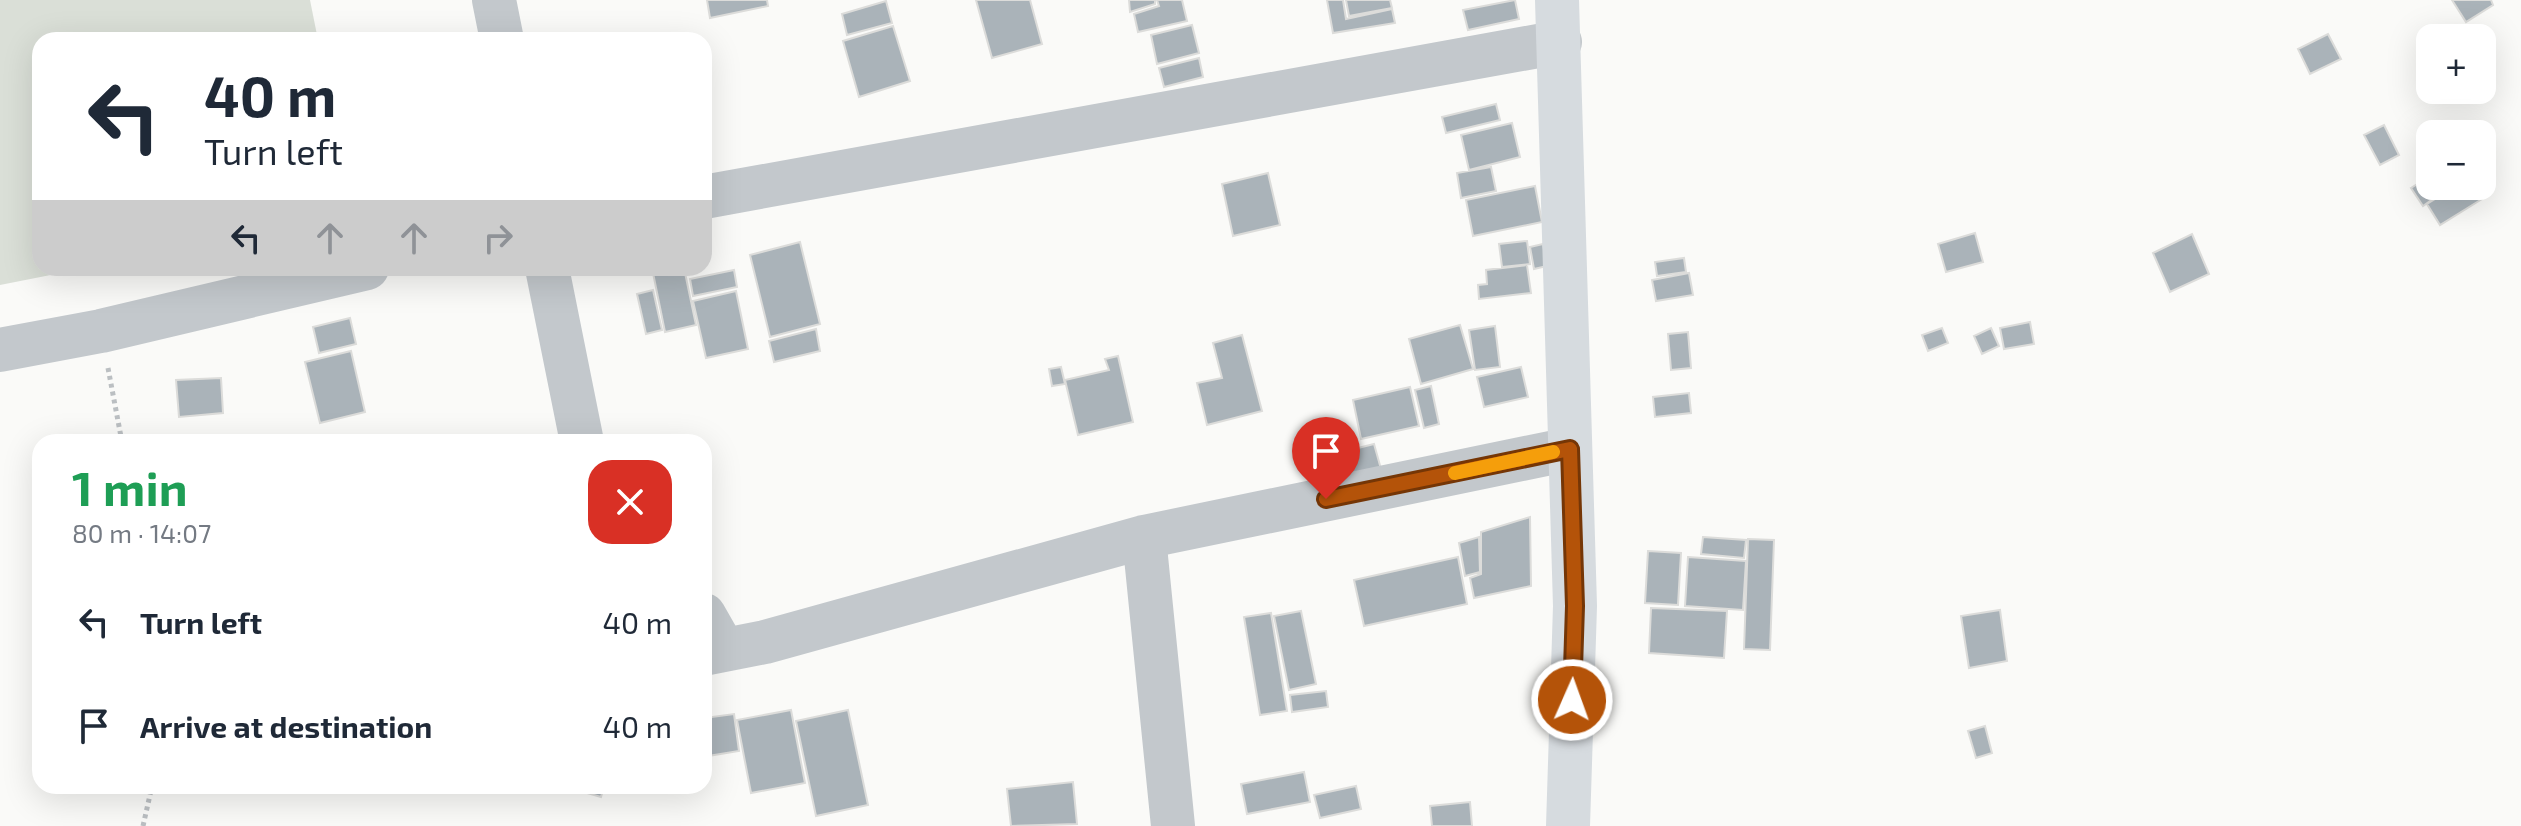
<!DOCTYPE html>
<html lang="en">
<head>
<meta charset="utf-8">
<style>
	:root { --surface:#fff; --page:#f2f2f3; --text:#1f2937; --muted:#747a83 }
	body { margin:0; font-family:"Exo 2",sans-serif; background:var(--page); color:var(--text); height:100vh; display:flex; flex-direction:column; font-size:30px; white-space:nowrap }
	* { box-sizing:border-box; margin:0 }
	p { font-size:26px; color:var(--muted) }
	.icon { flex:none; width:44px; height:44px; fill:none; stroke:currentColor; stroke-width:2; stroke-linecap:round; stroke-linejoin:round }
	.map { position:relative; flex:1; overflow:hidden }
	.side { position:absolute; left:32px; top:434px; width:680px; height:360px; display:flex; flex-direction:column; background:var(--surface); border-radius:24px; box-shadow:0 8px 32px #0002 }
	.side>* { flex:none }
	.hud { position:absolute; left:32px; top:32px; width:680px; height:244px; border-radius:24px; box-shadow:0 8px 32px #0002; background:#fff; color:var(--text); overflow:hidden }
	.buttons { position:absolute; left:2416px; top:24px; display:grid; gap:16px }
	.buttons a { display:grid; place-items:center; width:80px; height:80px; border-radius:16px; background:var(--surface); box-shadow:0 8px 32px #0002; font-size:40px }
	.pin { position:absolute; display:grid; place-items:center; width:68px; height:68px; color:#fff; margin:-82px -34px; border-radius:50% 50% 50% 0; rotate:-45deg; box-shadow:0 0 8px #0007 }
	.pin .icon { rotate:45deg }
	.me { position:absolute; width:88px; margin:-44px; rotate:2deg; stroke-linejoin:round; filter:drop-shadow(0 0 6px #0008) }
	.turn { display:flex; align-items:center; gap:28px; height:168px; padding:0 40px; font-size:36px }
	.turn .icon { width:104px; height:104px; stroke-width:2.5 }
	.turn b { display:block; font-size:56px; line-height:68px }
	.lanes { display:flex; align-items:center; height:76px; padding:0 40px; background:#0003; justify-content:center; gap:40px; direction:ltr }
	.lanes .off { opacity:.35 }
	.round { display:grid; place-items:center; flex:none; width:84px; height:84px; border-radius:24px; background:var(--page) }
	.overview { display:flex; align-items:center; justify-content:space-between; height:136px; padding:0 40px }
	h1 { font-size:48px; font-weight:700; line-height:60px; color:#1e9e55 }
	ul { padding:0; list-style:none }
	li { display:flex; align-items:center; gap:24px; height:104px; padding:0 40px }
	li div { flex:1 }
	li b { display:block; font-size:30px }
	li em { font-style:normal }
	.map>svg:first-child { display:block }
	.green { fill:#dadfd7 }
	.building { fill:#aab3b9; stroke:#dcdcda; stroke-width:2 }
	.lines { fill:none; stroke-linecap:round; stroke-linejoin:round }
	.path { stroke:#bbbfc2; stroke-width:5; stroke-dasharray:4 4; stroke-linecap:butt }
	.minor { stroke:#c3c8cc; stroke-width:44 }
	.primary { stroke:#d6dbdf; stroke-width:44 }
	.route-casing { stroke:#753606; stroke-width:20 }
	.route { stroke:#b45309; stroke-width:14 }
	.slow { stroke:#f59e0b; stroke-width:14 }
</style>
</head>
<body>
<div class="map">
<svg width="2521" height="826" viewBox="0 0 2521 826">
	<rect width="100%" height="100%" fill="#fafaf8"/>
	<path class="green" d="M0 0H310L318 40H40V268H86L0 285Z"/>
	<path class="building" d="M707 0H767L768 6 710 18Z
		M976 0H1030L1042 44 992 58Z
		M1129 0H1155V4L1130 12Z
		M1157 0H1182L1187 21 1138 32 1134 14 1159 6Z
		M1327 0H1343L1346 19 1392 9 1395 23 1333 33Z
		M1346 0H1390L1392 8 1349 16Z
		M1515 0 1519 19 1468 30 1463 10Z
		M2452 0H2491L2493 5 2466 22Z
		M886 1 892 23 847 35 842 14Z
		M1192 25 1199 53 1157 64 1151 35Z
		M893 26 910 81 859 97 843 41Z
		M2328 34 2341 59 2310 74 2298 49Z
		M1199 58 1203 77 1164 87 1159 68Z
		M1496 104 1500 120 1446 133 1442 117Z
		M1512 123 1520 157 1469 170 1461 135Z
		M2384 125 2399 155 2380 165 2364 135Z
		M1491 167 1496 191 1461 198 1457 173Z
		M1268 173 1280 225 1233 236 1222 184Z
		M2430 176V186H2451L2423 206 2411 188Z
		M1535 186 1542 222 1473 236 1466 200Z
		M2456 186H2474L2482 199 2440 225 2427 204Z
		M1975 233 1983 262 1946 272 1938 244Z
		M2192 234 2209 274 2170 292 2153 253Z
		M1527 241 1530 264 1502 267 1499 244Z
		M800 242 820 324 770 337 750 255Z
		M1543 244 1547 266 1534 269 1530 247Z
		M1684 258 1686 272 1657 276 1655 262Z
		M1527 265 1531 293 1479 299 1478 285 1487 284 1486 270Z
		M652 268H684L696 325 665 332Z
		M734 270 737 287 693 296 690 279Z
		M1689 273 1693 295 1656 301 1652 280Z
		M653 290 662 330 646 334 637 294Z
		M736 291 748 349 706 358 693 301Z
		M350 318 356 344 319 353 313 327Z
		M2030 322 2034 344 2004 349 2000 328Z
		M1460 325 1473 369 1421 384 1409 339Z
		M1495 326 1500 367 1475 370 1469 330Z
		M1942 328 1948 343 1928 351 1922 335Z
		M1991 328 1999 346 1982 354 1974 336Z
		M816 329 820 351 774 362 769 341Z
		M1688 332 1691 368 1671 370 1668 334Z
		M1242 335 1262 411 1207 425 1197 383 1222 378 1213 343Z
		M351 351 365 412 320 423 305 362Z
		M1118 356 1133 422 1078 435 1065 380 1109 370 1105 359Z
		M1061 367 1065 384 1052 386 1049 369Z
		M1521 367 1528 397 1484 407 1477 377Z
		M221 378 223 413 179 417 176 380Z
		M1431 386 1439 424 1424 428 1415 390Z
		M1410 387 1419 426 1361 439 1353 400Z
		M1689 393 1691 413 1655 417 1653 397Z
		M1374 444 1381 469 1352 475 1346 451Z
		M1530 517 1531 586 1474 598 1470 578 1481 574V532Z
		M1479 537 1480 572 1465 576 1459 543Z
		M1703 537 1746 540 1744 558 1701 554Z
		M1748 539 1774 540 1770 650 1744 649Z
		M1648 551 1681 553 1678 605 1645 603Z
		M1458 557 1467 604 1364 626 1354 580Z
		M1688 557 1746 561 1743 610 1685 606Z
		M1651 608 1727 611 1724 658 1649 653Z
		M2000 610 2007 661 1969 668 1961 616Z
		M1301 611 1316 684 1289 690 1274 616Z
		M1271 613 1287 711 1260 715 1244 617Z
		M1326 691 1328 707 1292 712 1290 695Z
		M791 710 805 783 751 793 737 720Z
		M848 710 868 805 816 816 796 721Z
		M734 714 739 751 708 756 704 718Z
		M1985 726 1992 753 1976 758 1968 731Z
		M1304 772 1310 802 1247 814 1241 784Z
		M1073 782 1077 824 1011 826 1007 789Z
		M563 786H604L601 797Z
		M1356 786 1361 809 1320 818 1314 795Z
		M1470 802 1472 826H1432L1430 806Z"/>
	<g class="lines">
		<path class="path" d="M108 368 122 442
			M143 826 152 786"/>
		<path class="minor" d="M494 0 502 40
			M704 197 1560 42
			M547 268 582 442
			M0 350 101 331 367 268
			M1144 537 1173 826
			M704 615 724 650
			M704 654 765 642 1144 537 1570 449"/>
		<path class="primary" d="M1557 0 1575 606 1568 826"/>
	</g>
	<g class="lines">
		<defs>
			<path id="route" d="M1326 499 1570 449 1575 606 1572 700"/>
		</defs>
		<use href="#route" class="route-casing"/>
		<use href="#route" class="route"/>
		<path class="slow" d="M1455 473 1553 452"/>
	</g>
</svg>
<div class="buttons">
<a>+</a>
<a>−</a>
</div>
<div class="pin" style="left:1326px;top:499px;background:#d93025"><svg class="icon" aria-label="arrive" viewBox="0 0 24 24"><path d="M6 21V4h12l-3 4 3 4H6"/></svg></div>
<svg class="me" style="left:1572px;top:700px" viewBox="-20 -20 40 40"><circle r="17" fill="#b45309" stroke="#fff" stroke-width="3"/><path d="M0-11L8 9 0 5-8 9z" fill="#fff"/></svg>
<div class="hud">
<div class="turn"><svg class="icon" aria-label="left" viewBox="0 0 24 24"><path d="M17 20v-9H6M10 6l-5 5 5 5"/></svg><div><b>40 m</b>Turn left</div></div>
<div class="lanes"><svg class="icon" aria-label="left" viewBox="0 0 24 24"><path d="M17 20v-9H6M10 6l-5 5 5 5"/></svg><svg class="icon off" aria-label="ahead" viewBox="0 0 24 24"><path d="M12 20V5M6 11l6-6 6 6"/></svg><svg class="icon off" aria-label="ahead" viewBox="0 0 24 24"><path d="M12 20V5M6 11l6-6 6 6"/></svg><svg class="icon off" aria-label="right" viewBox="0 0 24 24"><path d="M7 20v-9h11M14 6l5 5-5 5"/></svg></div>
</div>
<section class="side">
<div class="overview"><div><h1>1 min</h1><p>80 m · 14:07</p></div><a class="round" style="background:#d93025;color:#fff"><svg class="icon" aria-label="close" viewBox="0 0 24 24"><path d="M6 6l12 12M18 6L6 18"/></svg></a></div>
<ul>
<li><svg class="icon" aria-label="left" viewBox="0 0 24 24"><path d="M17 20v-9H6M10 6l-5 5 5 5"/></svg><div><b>Turn left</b></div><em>40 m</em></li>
<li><svg class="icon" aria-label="arrive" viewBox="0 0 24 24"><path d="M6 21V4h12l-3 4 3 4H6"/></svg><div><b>Arrive at destination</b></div><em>40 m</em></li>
</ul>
</section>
</div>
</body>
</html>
